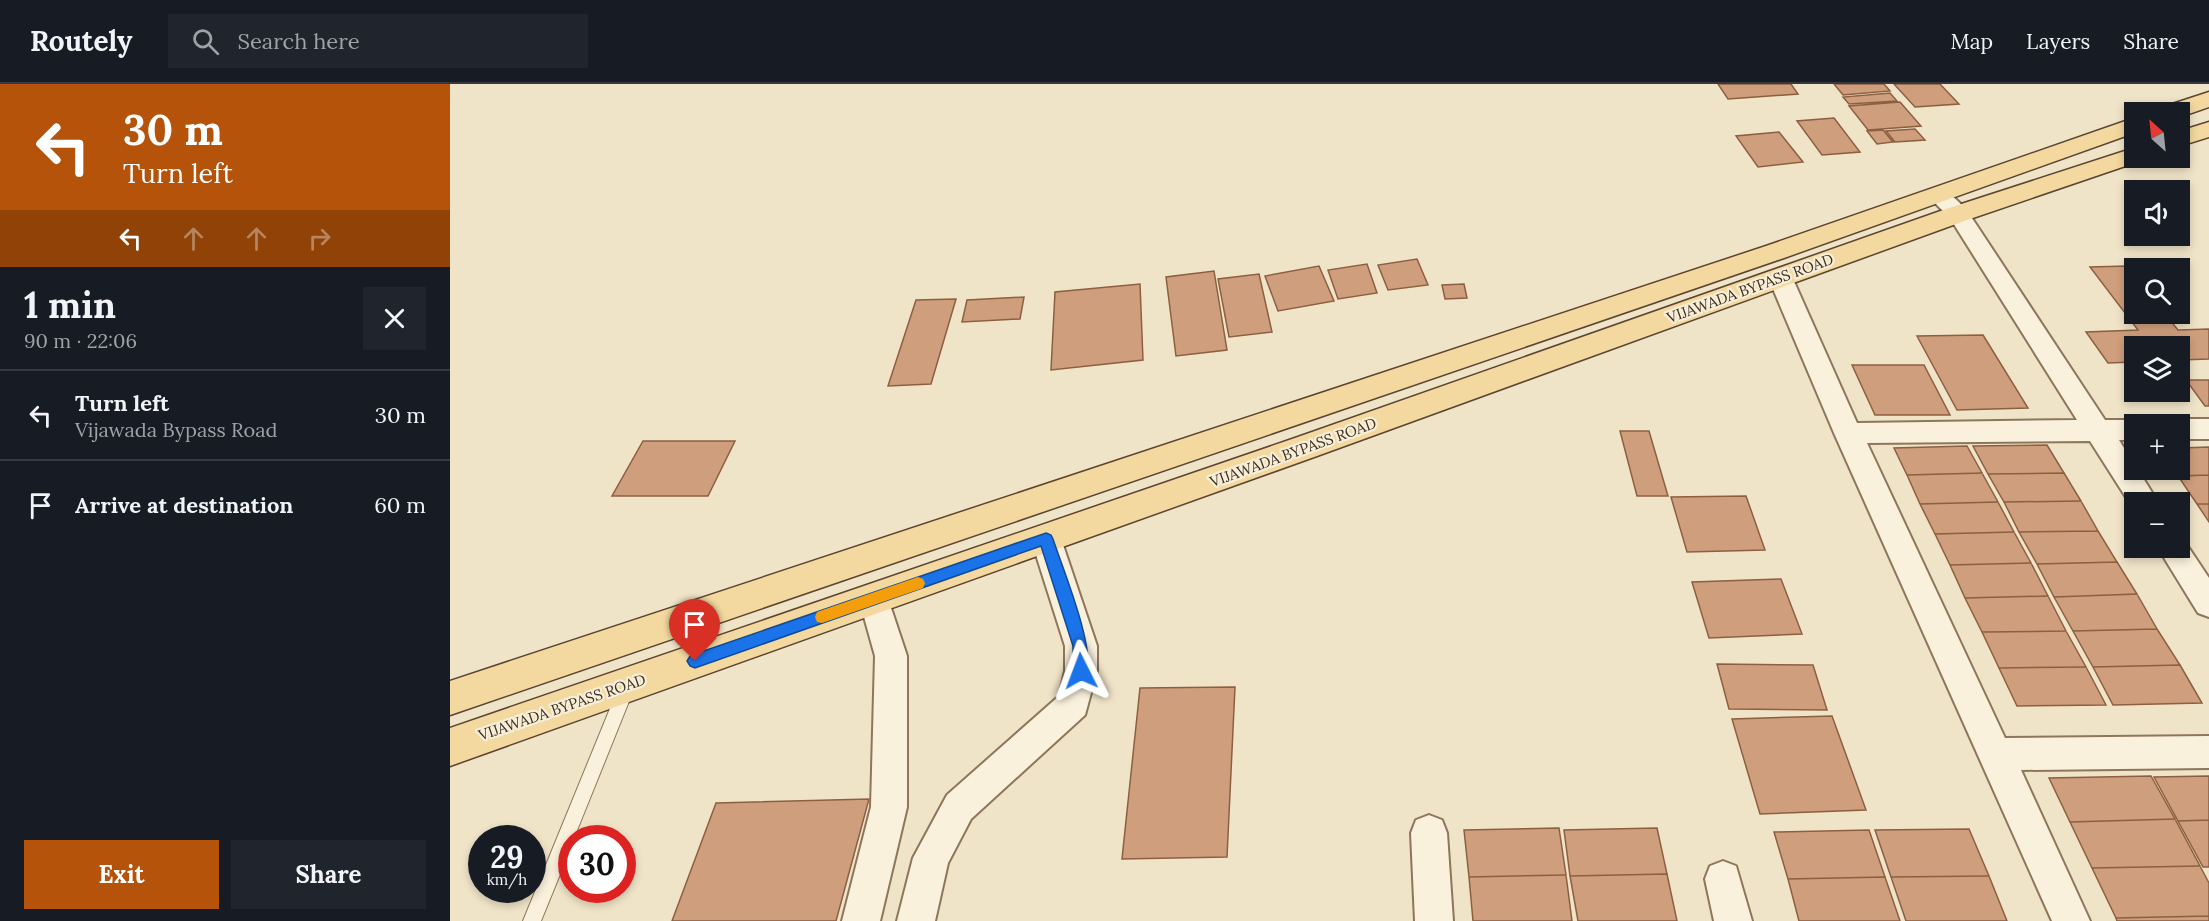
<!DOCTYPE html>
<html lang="en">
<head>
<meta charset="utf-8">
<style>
	:root { --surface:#171b24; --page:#20242c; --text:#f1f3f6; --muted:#9ea1a6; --line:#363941; --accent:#b45309 }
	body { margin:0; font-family:Lora,serif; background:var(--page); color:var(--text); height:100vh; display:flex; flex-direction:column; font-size:22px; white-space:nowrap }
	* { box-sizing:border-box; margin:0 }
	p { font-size:20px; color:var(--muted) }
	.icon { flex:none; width:33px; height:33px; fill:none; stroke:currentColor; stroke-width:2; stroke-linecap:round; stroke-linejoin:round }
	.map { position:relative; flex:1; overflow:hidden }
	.drawer { display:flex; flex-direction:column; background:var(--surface); width:450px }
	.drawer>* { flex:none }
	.guide { background:#b45309; color:#fff; overflow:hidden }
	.needle { width:39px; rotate:333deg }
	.controls { position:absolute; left:1674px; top:18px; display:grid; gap:12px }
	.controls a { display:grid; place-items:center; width:66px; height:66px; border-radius:0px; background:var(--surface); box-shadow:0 3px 9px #0003; font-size:30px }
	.speed { position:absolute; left:18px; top:741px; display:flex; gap:12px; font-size:30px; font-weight:700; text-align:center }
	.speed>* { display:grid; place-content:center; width:78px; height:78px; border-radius:50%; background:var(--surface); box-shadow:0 3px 9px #0003; line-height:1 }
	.speed small { font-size:15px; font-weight:400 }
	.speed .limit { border:9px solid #d22; background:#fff; color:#111 }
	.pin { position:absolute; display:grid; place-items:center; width:51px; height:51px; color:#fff; margin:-62px -26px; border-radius:50% 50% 50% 0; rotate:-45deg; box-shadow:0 0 6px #0007 }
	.pin .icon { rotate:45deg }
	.me { position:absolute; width:66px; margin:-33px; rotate:357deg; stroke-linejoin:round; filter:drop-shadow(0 0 4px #0008) }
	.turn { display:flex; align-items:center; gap:21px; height:126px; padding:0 24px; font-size:27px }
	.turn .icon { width:78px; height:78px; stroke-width:2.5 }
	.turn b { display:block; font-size:42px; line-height:51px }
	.lanes { display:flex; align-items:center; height:57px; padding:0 24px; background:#0003; justify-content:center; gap:30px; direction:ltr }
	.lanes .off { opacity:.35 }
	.round { display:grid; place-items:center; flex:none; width:63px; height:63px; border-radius:0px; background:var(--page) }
	.head { display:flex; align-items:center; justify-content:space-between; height:102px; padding:0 24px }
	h1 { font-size:36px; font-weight:700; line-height:45px }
	.action { display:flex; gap:12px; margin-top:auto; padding:12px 24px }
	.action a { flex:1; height:69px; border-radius:0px; background:var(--accent); color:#fff; font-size:24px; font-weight:700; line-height:69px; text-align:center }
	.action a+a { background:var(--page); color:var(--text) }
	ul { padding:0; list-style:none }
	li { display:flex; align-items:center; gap:18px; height:90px; padding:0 24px; border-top:2px solid var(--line) }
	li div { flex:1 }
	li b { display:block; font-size:22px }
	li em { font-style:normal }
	header { display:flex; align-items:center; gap:36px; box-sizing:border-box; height:84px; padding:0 30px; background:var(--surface); border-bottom:2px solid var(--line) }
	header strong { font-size:28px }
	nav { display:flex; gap:33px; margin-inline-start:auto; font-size:21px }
	.search { width:420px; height:54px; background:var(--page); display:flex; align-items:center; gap:15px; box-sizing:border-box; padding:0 21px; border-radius:0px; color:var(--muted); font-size:22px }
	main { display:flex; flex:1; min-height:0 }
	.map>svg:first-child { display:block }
	.building { fill:#cf9f7d; stroke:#8d5f41; stroke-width:1.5 }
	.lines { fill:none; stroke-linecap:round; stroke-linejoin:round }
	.service-casing { stroke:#8d765c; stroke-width:2 }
	.minor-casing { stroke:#8d765c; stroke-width:4 }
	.primary-casing { stroke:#5b4430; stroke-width:3 }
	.service { fill:#faf1dc; fill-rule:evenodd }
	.minor { fill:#faf1dc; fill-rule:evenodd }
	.primary { fill:#f3d9a0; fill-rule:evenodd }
	.route { fill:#1a73e8; stroke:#114b97; stroke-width:1.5 }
	.slow { fill:#f59e0b }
	.labels { text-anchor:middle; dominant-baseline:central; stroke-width:4.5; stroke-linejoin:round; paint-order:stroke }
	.street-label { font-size:15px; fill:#3d2e20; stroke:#f7eed8 }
</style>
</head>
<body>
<header>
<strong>Routely</strong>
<div class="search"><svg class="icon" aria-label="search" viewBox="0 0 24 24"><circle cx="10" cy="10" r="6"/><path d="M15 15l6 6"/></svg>Search here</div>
<nav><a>Map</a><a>Layers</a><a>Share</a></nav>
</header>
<main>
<section class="drawer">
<div class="guide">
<div class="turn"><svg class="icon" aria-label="left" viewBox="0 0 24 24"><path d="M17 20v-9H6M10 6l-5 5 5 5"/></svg><div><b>30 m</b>Turn left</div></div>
<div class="lanes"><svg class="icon" aria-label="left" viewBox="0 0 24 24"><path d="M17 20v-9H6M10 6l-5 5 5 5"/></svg><svg class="icon off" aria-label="ahead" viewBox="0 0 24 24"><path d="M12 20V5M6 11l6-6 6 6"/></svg><svg class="icon off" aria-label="ahead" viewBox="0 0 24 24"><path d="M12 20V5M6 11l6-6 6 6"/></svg><svg class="icon off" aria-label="right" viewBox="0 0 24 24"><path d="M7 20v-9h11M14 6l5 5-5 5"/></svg></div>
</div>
<div class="head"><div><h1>1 min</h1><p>90 m · 22:06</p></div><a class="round"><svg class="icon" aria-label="close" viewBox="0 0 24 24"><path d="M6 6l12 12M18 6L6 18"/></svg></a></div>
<ul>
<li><svg class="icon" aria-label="left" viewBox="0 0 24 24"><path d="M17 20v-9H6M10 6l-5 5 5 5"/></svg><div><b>Turn left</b><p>Vijawada Bypass Road</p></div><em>30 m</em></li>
<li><svg class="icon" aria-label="arrive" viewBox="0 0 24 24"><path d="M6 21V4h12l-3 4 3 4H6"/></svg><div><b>Arrive at destination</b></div><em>60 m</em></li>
</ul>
<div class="action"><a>Exit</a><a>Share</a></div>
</section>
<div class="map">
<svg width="1759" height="837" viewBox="0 0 1759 837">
	<rect width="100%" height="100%" fill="#f0e4c8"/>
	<path class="building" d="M1268 0H1341L1348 10 1278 15Z
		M1384 0H1434L1440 7 1393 11Z
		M1444 0H1490L1509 20 1465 23Z
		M1440 9 1447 17 1399 20 1393 13Z
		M1450 18 1471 42 1418 46 1399 22Z
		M1384 34 1410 68 1372 71 1347 37Z
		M1465 45 1475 56 1445 58 1436 47Z
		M1433 46 1443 58 1427 60 1417 47Z
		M1329 48 1353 78 1308 83 1286 52Z
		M967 175 978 201 938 206 928 181Z
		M917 180 927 209 888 215 878 186Z
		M869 182 884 217 828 227 815 192Z
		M1677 182 1684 191V230H1715L1728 246 1759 245V275L1730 276V262H1684V278L1658 279 1636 248 1688 246 1640 183Z
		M764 187 777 266 726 272 716 193Z
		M809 190 822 248 779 253 768 195Z
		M690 200 693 276 601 286 605 208Z
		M1014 200 1017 214 995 215 992 201Z
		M574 213 570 235 512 238 517 216Z
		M506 215 481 300 438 302 466 216Z
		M1533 251 1578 324 1507 326 1467 252Z
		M1402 281H1474L1500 331H1425Z
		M1736 296H1759V322H1755Z
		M1170 347H1199L1218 412H1187Z
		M193 357H285L258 412H162Z
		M1597 361 1614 389 1538 390 1523 362Z
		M1517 362 1532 389 1457 391 1444 364Z
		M1759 363V391L1728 392 1723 386H1730V364Z
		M1532 389 1548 418 1470 420 1457 391Z
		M1614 389 1631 417 1554 418 1538 390Z
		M1759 391V420H1747L1728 392Z
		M1296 412 1315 466 1237 468 1221 413Z
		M1631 417 1648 447 1569 448 1554 418Z
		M1548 418 1564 448 1485 450 1470 420Z
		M1747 420H1759V438Z
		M1648 447 1667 478 1587 480 1569 448Z
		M1564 448 1581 479 1500 481 1485 450Z
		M1667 478 1687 510 1604 513 1587 480Z
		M1581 479 1598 512 1515 514 1500 481Z
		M1331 495 1352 550 1259 554 1242 498Z
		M1687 510 1707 545 1623 547 1604 513Z
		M1598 512 1616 547 1532 548 1515 514Z
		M1707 545 1730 581 1643 583 1623 547Z
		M1616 547 1636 583 1549 584 1532 548Z
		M1267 580 1363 581 1377 626 1279 625Z
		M1730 581 1752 619 1663 621 1643 583Z
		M1636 583 1656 621 1567 622 1549 584Z
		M785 603 777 773 672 775 690 604Z
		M1382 632 1416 726 1310 730 1282 635Z
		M1701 692 1725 735 1620 738 1599 694Z
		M1759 692V736L1728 737 1704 693Z
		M419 715 386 837H222L266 719Z
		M1725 735 1750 782 1642 784 1620 738Z
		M1759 736V783H1753L1728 737Z
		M1109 744 1116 791 1019 793 1014 746Z
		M1207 744 1217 790 1120 792 1114 746Z
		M1519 745 1539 792 1441 793 1425 746Z
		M1419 746 1435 793 1338 795 1324 748Z
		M1750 782 1759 799V832L1666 834 1642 784Z
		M1217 790 1227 837H1128L1120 792Z
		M1116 791 1122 837H1023L1019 793Z
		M1539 792 1557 837H1456L1441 793Z
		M1435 793 1450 837H1349L1338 795Z
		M1759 832V837H1667L1666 834Z"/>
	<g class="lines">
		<defs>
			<path id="service" d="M176 598 181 600 184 605 124 754H122V761L91 837H73L168 605 171 600Z"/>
			<path id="minor" d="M1488 104 1496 106 1516 125 1655 336H1684L1694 339V340H1684V356H1669L1684 380V386H1688L1708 418H1684V426L1640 357 1417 359 1555 654 1759 652V684L1571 686 1640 837H1602L1384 349 1318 193 1322 188 1330 185 1338 188 1342 193 1407 339 1627 336 1500 134 1477 111 1480 106Z
				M1730 335H1759V355H1730V340H1719Z
				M596 443 606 446 611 455 647 562V587L635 631 521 735 498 779 485 837H447L463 774 497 711 609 612 615 587V562L581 455 586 446Z
				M1730 454 1733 455 1759 494V533L1748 529 1708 464H1730Z
				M424 502 435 506 457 572V723L430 837H392L421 723 425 572 409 515 413 506Z
				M979 731 992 736 997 749 1003 837H965L961 749 966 736Z
				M1273 777 1286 782 1302 837H1264L1255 795 1260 782Z"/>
			<path id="primary" d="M1759 8V23L1730 33V28H1709L1713 23Z
				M1684 34V49L1334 174 0 631V597L1316 162Z
				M1759 38V53L1730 62V47Z
				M1684 64V74H1694L1693 76 1517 136 867 372 0 682V644L845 354 1499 124Z"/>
		</defs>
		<use href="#service" class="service-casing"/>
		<use href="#minor" class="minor-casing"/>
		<use href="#primary" class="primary-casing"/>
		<use href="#service" class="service"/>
		<use href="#minor" class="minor"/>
		<use href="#primary" class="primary"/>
	</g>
	<path class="route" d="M596 449 601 451 603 455C612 483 647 567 636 592L631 594 625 592 623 587V562L591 462 245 584 240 582 237 577 240 572 245 570Z"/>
	<path class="slow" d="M468 493 473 495 475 499 473 504 372 539 367 538 365 533 367 528Z"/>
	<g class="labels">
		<g class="street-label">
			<text transform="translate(1300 204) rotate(-20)">VIJAWADA BYPASS ROAD</text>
			<text transform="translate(843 368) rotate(-20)">VIJAWADA BYPASS ROAD</text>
			<text transform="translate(112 623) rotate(-19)">VIJAWADA BYPASS ROAD</text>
		</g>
	</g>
</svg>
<div class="controls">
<a><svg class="needle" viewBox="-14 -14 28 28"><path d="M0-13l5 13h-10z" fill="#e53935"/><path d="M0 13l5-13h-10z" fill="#9ea1a6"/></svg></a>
<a><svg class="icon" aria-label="sound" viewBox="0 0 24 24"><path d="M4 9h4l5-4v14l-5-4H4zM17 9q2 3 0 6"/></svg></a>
<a><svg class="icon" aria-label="search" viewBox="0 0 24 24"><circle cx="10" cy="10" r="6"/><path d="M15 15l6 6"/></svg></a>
<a><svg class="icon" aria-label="layers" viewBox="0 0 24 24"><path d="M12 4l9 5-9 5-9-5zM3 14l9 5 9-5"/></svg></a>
<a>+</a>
<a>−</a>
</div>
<div class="speed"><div>29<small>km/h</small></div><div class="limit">30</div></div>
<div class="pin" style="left:245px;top:577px;background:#d93025"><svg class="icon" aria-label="arrive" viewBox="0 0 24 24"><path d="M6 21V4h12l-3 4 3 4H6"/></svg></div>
<svg class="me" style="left:631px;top:587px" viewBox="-20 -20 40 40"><path d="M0-17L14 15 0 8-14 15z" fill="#1a73e8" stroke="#fff" stroke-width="4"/></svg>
</div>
</main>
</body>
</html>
